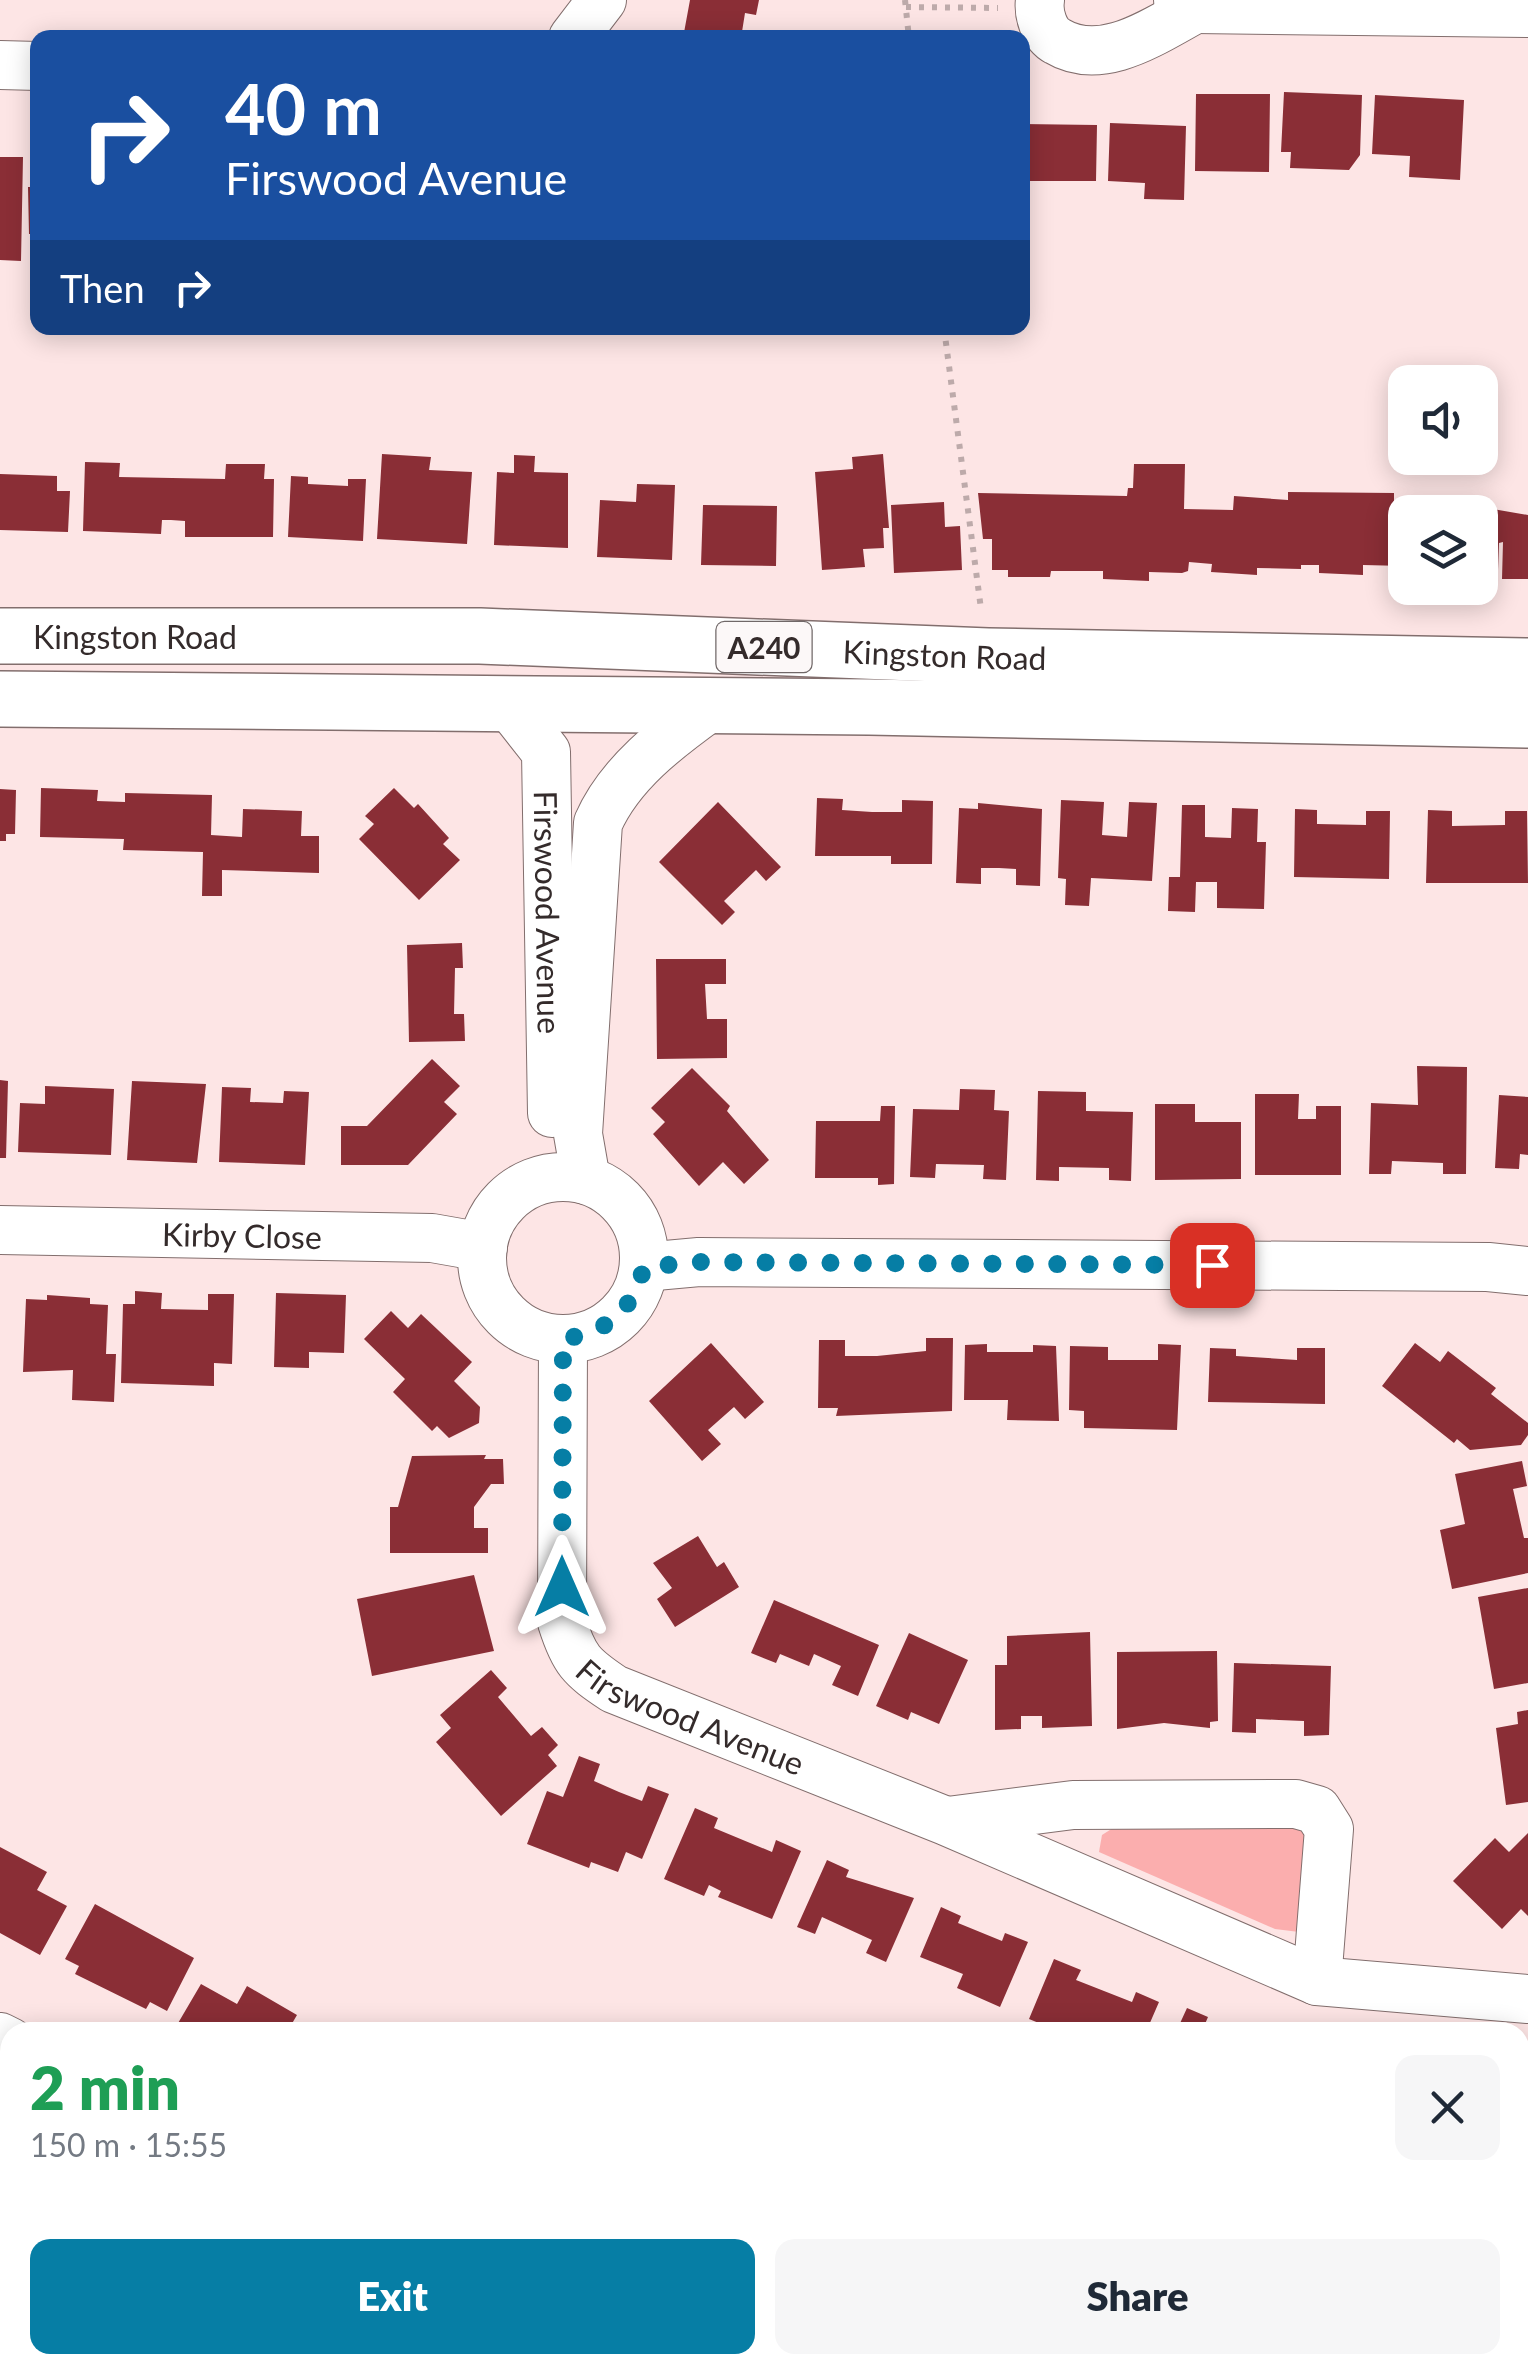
<!DOCTYPE html>
<html lang="en">
<head>
<meta charset="utf-8">
<style>
	:root { --surface:#fff; --page:#f6f6f7; --text:#1f2937; --muted:#747a83; --accent:#067ea5 }
	body { margin:0; font-family:Lato,sans-serif; background:var(--page); color:var(--text); height:100vh; display:flex; flex-direction:column; font-size:38px; white-space:nowrap }
	* { box-sizing:border-box; margin:0 }
	p { font-size:32px; color:var(--muted) }
	.icon { flex:none; width:55px; height:55px; fill:none; stroke:currentColor; stroke-width:2; stroke-linecap:round; stroke-linejoin:round }
	.map { position:relative; flex:1; overflow:hidden }
	.panel { position:absolute; left:0px; top:2022px; width:1530px; height:352px; display:flex; flex-direction:column; background:var(--surface); border-radius:30px 30px 0 0; box-shadow:0 5px 25px #0003 }
	.panel>* { flex:none }
	.guide { position:absolute; left:30px; top:30px; width:1000px; height:305px; border-radius:20px; box-shadow:0 5px 25px #0003; background:#1a4fa0; color:#fff; overflow:hidden }
	.tools { position:absolute; left:1388px; top:365px; display:grid; gap:20px }
	.tools a { display:grid; place-items:center; width:110px; height:110px; border-radius:20px; background:var(--surface); box-shadow:0 5px 25px #0003; font-size:50px }
	.pin { position:absolute; display:grid; place-items:center; width:85px; height:85px; color:#fff; margin:-42px; border-radius:20px; box-shadow:0 5px 15px #0006 }
	.me { position:absolute; width:110px; margin:-55px; rotate:0deg; stroke-linejoin:round; filter:drop-shadow(0 0 8px #0008) }
	.turn { display:flex; align-items:center; gap:35px; height:210px; padding:0 30px; font-size:45px }
	.turn .icon { width:130px; height:130px; stroke-width:2.5 }
	.turn b { display:block; font-size:70px; line-height:85px }
	.then { display:flex; align-items:center; height:95px; padding:0 30px; background:#0003; gap:20px; font-size:38px }
	.round { display:grid; place-items:center; flex:none; width:105px; height:105px; border-radius:20px; background:var(--page) }
	.headline { display:flex; align-items:center; justify-content:space-between; height:170px; padding:0 30px }
	h1 { font-size:60px; font-weight:800; line-height:75px; color:#1e9e55 }
	.button { display:flex; gap:20px; margin-top:auto; padding:20px 30px }
	.button a { flex:1; height:115px; border-radius:20px; background:var(--accent); color:#fff; font-size:40px; font-weight:800; line-height:115px; text-align:center }
	.button a+a { background:var(--page); color:var(--text) }
	.map>svg:first-child { display:block }
	.green { fill:#fbaeae }
	.building { fill:#8a2e36 }
	.lines { fill:none; stroke-linecap:round; stroke-linejoin:round }
	.minor-casing { stroke:#826e6d; stroke-width:50 }
	.trunk-casing { stroke:#826e6d; stroke-width:58 }
	.path { stroke:#bdaaaa; stroke-width:6; stroke-dasharray:5 8; stroke-linecap:butt }
	.minor { stroke:#fff; stroke-width:48 }
	.trunk { stroke:#fff; stroke-width:55 }
	.route { stroke:#067ea5; stroke-width:18; stroke-dasharray:0 32.4 }
	.labels { text-anchor:middle; dominant-baseline:central; stroke-width:10; stroke-linejoin:round; paint-order:stroke }
	.shield { fill:#fcf8f8; stroke:#706868; stroke-width:2.5 }
	.shield-label { font-size:30px; font-weight:bold; fill:#342b2b }
	.street-label { font-size:32px; fill:#342b2b; stroke:#fcf8f8 }
</style>
</head>
<body>
<div class="map">
<svg width="1528" height="2374" viewBox="0 0 1528 2374">
	<rect width="100%" height="100%" fill="#fde5e5"/>
	<path class="green" d="M1308 1825 1299 1932 1275 1929 1099 1852 1102 1835 1113 1828Z"/>
	<path class="building" d="M690 0H759L756 15 745 13 741 38H683Z
		M1284 92 1362 95 1360 155 1349 170 1290 168 1291 152H1281Z
		M1196 94H1270L1269 172 1195 171Z
		M1375 95 1464 100 1460 180 1409 177 1410 156 1372 154Z
		M1110 123 1186 126 1184 200 1144 199 1145 183 1108 181Z
		M1022 124 1097 125 1096 181H1022Z
		M0 157H23L21 261 0 260Z
		M28 187H38V234H29Z
		M382 454 431 457 429 470 472 472 467 544 377 539Z
		M883 454 889 528H883L884 548 863 549 865 567 822 570 815 472 853 469 852 457Z
		M514 455 535 456 534 472 568 473V548L494 545 497 472 514 473Z
		M85 462 120 463 119 477 225 479 226 464H265L264 479H274L273 537H185V521L171 520H162L161 534 83 531Z
		M1134 464H1185L1184 509 1233 510 1234 496 1288 500V492L1394 493V513L1405 514V566L1363 565V575L1319 573V565H1301V569L1257 568V575L1211 572 1212 564 1189 562 1188 571 1182 573 1149 572V581L1103 579V571H1051L1050 577H1008V570H992V539H983L978 493 1127 496 1128 488H1133Z
		M0 474 57 476V491H70L68 532 0 530Z
		M291 476 308 477V484L348 486V479H366L363 541 288 537Z
		M637 484 675 485 672 560 597 557 600 500 636 502Z
		M1425 495 1448 496V512H1408V502L1424 503Z
		M944 502 945 527 960 526 962 570 894 573 891 505Z
		M703 505 777 506 776 566 701 565Z
		M1487 508 1528 515V579H1502L1503 542 1499 543 1498 570H1480V516H1487Z
		M41 788 98 790 97 801 125 802V793L212 795 211 835 242 837 243 809 302 811 301 836H319V873L222 870V896H202L203 852 123 850 124 839 40 837Z
		M394 788 414 808 418 804 449 838 443 844 460 860 419 900 359 839 374 824 365 816Z
		M0 789 16 790 15 834H6V841H0Z
		M817 798 843 799 842 810 872 812H902V800L933 801 932 864H891V856H815Z
		M1061 800 1104 802 1102 835 1127 837 1129 802 1157 803 1152 881 1091 878 1089 906 1065 905 1066 879 1058 878Z
		M718 802 781 867 766 881 756 870 724 901 735 912 722 925 659 862Z
		M978 803 1042 809 1040 886 1016 885V869L999 868H981V884L956 883 959 808 978 809Z
		M1182 805H1205V837L1231 838 1232 808 1258 809 1257 842H1266L1264 909 1217 908V882H1196L1195 912 1168 911 1169 877H1180Z
		M1295 809 1317 810V824L1366 825V811H1390L1389 879 1294 877Z
		M1428 810 1452 811V826L1505 825V811H1527L1528 883H1426Z
		M462 943 463 968H455L454 1014H464L465 1041 409 1042 407 945Z
		M656 959H726V984H705L707 1019H727V1058L657 1059Z
		M432 1059 460 1086 444 1102 457 1114 408 1165H341V1126H367Z
		M1417 1066 1467 1067 1466 1174H1443V1163L1392 1161 1391 1174H1369L1371 1103 1418 1105Z
		M692 1068 730 1106 727 1111 769 1160 744 1184 723 1162 699 1186 653 1134 665 1122 651 1108Z
		M0 1080 8 1081 6 1158H0Z
		M132 1081 206 1084 197 1163 127 1160Z
		M45 1086 114 1089 111 1155 18 1152 20 1103 45 1104Z
		M222 1087 251 1088 250 1102 283 1103 284 1091 309 1092 305 1165 219 1162Z
		M960 1089 995 1090 994 1110 1009 1111 1006 1180 983 1179 984 1165 936 1164 935 1178 910 1177 913 1109 959 1110Z
		M1038 1091 1086 1092V1111L1133 1112 1131 1181 1109 1180V1168L1059 1167V1181L1036 1180Z
		M1255 1094H1299L1298 1119H1316V1106H1341V1175H1255Z
		M1499 1095 1528 1097V1155L1520 1154 1519 1169 1495 1168Z
		M1155 1104H1195V1122H1241V1179L1155 1180Z
		M881 1106H895L894 1184 878 1185V1178H815L816 1121H880Z
		M135 1291 162 1293 161 1309 208 1310V1294H234L232 1364 214 1363V1386L121 1383 123 1304H135Z
		M276 1293 346 1295 344 1353 309 1352V1368L274 1367Z
		M47 1295 90 1298V1304L108 1305 106 1354H116L114 1402 72 1400 73 1370 23 1372 26 1299 47 1300Z
		M391 1311 408 1328 421 1314 472 1362 454 1381 480 1407 479 1423 449 1438 437 1426 432 1431 393 1392 405 1379 364 1339Z
		M926 1338H953L952 1411 836 1416 838 1408H818L819 1340H845V1356H877L926 1351Z
		M711 1343 764 1402 745 1419 734 1407 708 1430 721 1444 702 1461 649 1401Z
		M1415 1343 1440 1362 1448 1351 1496 1388 1491 1394 1528 1423V1435L1521 1445 1470 1450 1457 1439 1454 1443 1382 1386Z
		M987 1344V1352H1033V1345L1056 1346 1059 1421 1007 1420 1008 1400H964L965 1345Z
		M1158 1344 1181 1345 1177 1430 1084 1428V1411L1069 1410 1070 1346 1108 1347V1360H1158Z
		M1210 1348 1236 1349V1356L1297 1360V1348H1325V1404L1208 1402Z
		M486 1455 484 1459H503L504 1484H491L474 1507V1528H488V1553H390V1507H398L412 1456Z
		M1522 1461 1527 1486 1513 1489 1524 1538H1528V1573L1452 1589 1440 1530 1465 1524 1455 1474Z
		M698 1536 717 1567 724 1562 739 1587 675 1627 657 1599 672 1588 653 1563Z
		M474 1575 494 1651 372 1676 357 1599Z
		M1528 1588V1683L1494 1689 1478 1597Z
		M774 1600 879 1645 858 1696 832 1685 841 1666 814 1654 809 1666 780 1654 776 1663 751 1653Z
		M1090 1632 1092 1726 1042 1728V1716H1021V1729L995 1730V1665H1007V1636Z
		M909 1633 968 1660 939 1724 911 1712 908 1720 876 1706Z
		M1217 1651 1218 1721 1210 1722V1728L1164 1723 1117 1729V1652Z
		M1234 1663 1331 1666 1329 1735 1304 1736V1721L1279 1720 1256 1719V1733L1232 1732Z
		M491 1670 507 1688 498 1697 531 1736 542 1727 558 1745 548 1755 557 1766 501 1816 436 1742 451 1728 440 1715Z
		M1528 1710V1802L1506 1805 1496 1728 1518 1724 1517 1712Z
		M579 1756 600 1764 594 1781 619 1792 642 1801 648 1786 669 1794 642 1859 626 1852 618 1872 591 1862 589 1868 527 1844 547 1791 563 1797Z
		M695 1808 718 1818 714 1828 772 1852 776 1840 801 1851 772 1919 718 1897 721 1891 709 1885 704 1896 664 1879Z
		M1528 1833V1916L1521 1909 1502 1929 1453 1881 1495 1838 1509 1852Z
		M0 1847 47 1872 37 1890 67 1906 40 1955 0 1933Z
		M827 1860 849 1870 846 1877 914 1898 886 1962 866 1953 872 1940 822 1917 815 1934 797 1927Z
		M95 1904 194 1958 167 2011 150 2002 146 2009 75 1974 79 1966 65 1959Z
		M941 1907 961 1916 958 1923 1002 1941 1005 1933 1028 1942 1000 2007 957 1988 963 1974 920 1957Z
		M1054 1959 1081 1970 1076 1980 1132 2002 1136 1992 1159 2002 1146 2032H1076L1059 2023 1056 2030 1029 2019Z
		M201 1984 237 2004 247 1986 297 2015 287 2032H178L174 2030Z
		M1187 2008 1208 2017 1205 2024 1225 2032H1176Z
		M0 2116 10 2122V2189L5 2187 0 2196Z
		M1520 2125 1528 2128V2186L1520 2183Z
		M315 2365H417L413 2374H325L314 2369Z
		M424 2365H468L492 2373 421 2374Z
		M962 2365H1019L1016 2374H986Z
		M1048 2365H1124L1147 2374H1045Z"/>
	<g class="lines">
		<defs>
			<g id="minor">
				<path d="M1040 0C1038 14 1044 34 1057 41 1102 68 1154 31 1195 9"/>
				<path d="M1178 0 1195 9 1528 13"/>
				<path d="M573 38 602 0"/>
				<path d="M0 65 38 66"/>
				<path id="s1" d="M509 705 546 752 552 1113"/>
				<circle cx="563" cy="1258" r="81"/>
				<path d="M586 1180 578 1134 598 823C620 773 667 738 710 707"/>
				<path id="s2" d="M0 1230 432 1238 483 1247"/>
				<path d="M644 1267 699 1262 1488 1267 1528 1271"/>
				<path id="s3" d="M563 1339 562 1622C574 1660 581 1667 614 1689L946 1821 1317 1981 1528 1999"/>
				<path d="M948 1821 1073 1805 1296 1804 1317 1810 1329 1829 1317 1981"/>
				<path d="M0 2037 10 2042"/>
				<path d="M715 2365 742 2374"/>
			</g>
			<g id="trunk">
				<path id="s4" d="M0 636H480L988 656 1528 666"/>
				<path d="M0 699 869 707 1528 720"/>
			</g>
		</defs>
		<use href="#minor" class="minor-casing"/>
		<use href="#trunk" class="trunk-casing"/>
		<path class="path" d="M905 0 909 38
			M906 7 998 8
			M944 328 981 609"/>
		<use href="#minor" class="minor"/>
		<use href="#trunk" class="trunk"/>
	</g>
	<g class="lines">
		<path class="route" d="M562 1587 563 1339C608 1332 632 1311 644 1267L699 1262 1212 1265"/>
	</g>
	<g class="labels">
		<rect class="shield" x="716.5" y="622" width="95" height="50" rx="8"/>
		<g class="shield-label">
			<text x="764" y="647">A240</text>
		</g>
		<g class="street-label">
			<text stroke="none"><textPath href="#s4" startOffset="135">Kingston Road</textPath></text>
			<text stroke="none"><textPath href="#s4" startOffset="945">Kingston Road</textPath></text>
			<text stroke="none"><textPath href="#s1" startOffset="220">Firswood Avenue</textPath></text>
			<text stroke="none"><textPath href="#s2" startOffset="242">Kirby Close</textPath></text>
			<text stroke="none"><textPath href="#s3" startOffset="452">Firswood Avenue</textPath></text>
		</g>
	</g>
</svg>
<div class="tools">
<a><svg class="icon" aria-label="sound" viewBox="0 0 24 24"><path d="M4 9h4l5-4v14l-5-4H4zM17 9q2 3 0 6"/></svg></a>
<a><svg class="icon" aria-label="layers" viewBox="0 0 24 24"><path d="M12 4l9 5-9 5-9-5zM3 14l9 5 9-5"/></svg></a>
</div>
<div class="pin" style="left:1212px;top:1265px;background:#d93025"><svg class="icon" aria-label="arrive" viewBox="0 0 24 24"><path d="M6 21V4h12l-3 4 3 4H6"/></svg></div>
<svg class="me" style="left:562px;top:1587px" viewBox="-20 -20 40 40"><path d="M0-17L14 15 0 8-14 15z" fill="#067ea5" stroke="#fff" stroke-width="4"/></svg>
<div class="guide">
<div class="turn"><svg class="icon" aria-label="right" viewBox="0 0 24 24"><path d="M7 20v-9h11M14 6l5 5-5 5"/></svg><div><b>40 m</b>Firswood Avenue</div></div>
<div class="then">Then<svg class="icon" aria-label="right" viewBox="0 0 24 24"><path d="M7 20v-9h11M14 6l5 5-5 5"/></svg></div>
</div>
<section class="panel">
<div class="headline"><div><h1>2 min</h1><p>150 m · 15:55</p></div><a class="round"><svg class="icon" aria-label="close" viewBox="0 0 24 24"><path d="M6 6l12 12M18 6L6 18"/></svg></a></div>
<div class="button"><a>Exit</a><a>Share</a></div>
</section>
</div>
</body>
</html>
